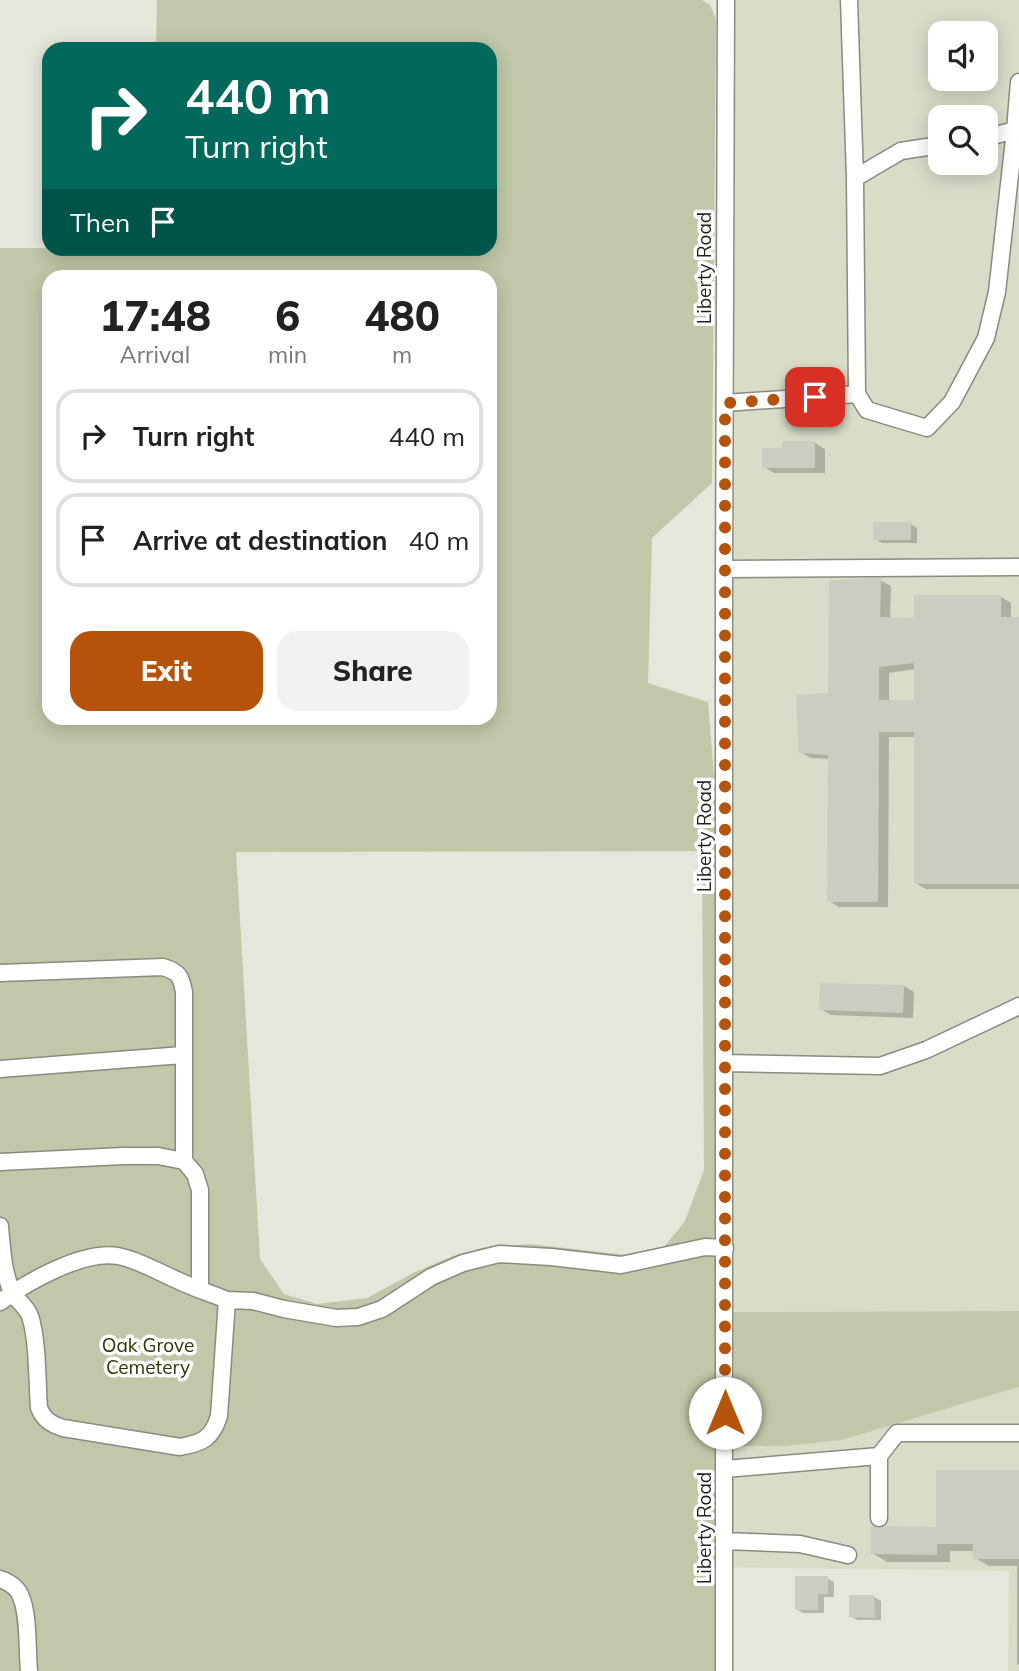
<!DOCTYPE html>
<html lang="en">
<head>
<meta charset="utf-8">
<style>
	:root { --surface:#fff; --page:#f2f2f2; --text:#222; --muted:#767676; --line:#e0e0e0; --accent:#b45309 }
	body { margin:0; font-family:Mulish,sans-serif; background:var(--page); color:var(--text); height:100vh; display:flex; flex-direction:column; font-size:26px; white-space:nowrap }
	* { box-sizing:border-box; margin:0 }
	p { font-size:23px; color:var(--muted) }
	.icon { flex:none; width:38px; height:38px; fill:none; stroke:currentColor; stroke-width:2; stroke-linecap:round; stroke-linejoin:round }
	.map { position:relative; flex:1; overflow:hidden }
	.side { position:absolute; left:42px; top:270px; width:455px; height:455px; display:flex; flex-direction:column; background:var(--surface); border-radius:21px; box-shadow:0 4px 18px #0003 }
	.side>* { flex:none }
	.hud { position:absolute; left:42px; top:42px; width:455px; height:214px; border-radius:21px; box-shadow:0 4px 18px #0003; background:#00695c; color:#fff; overflow:hidden }
	.tools { position:absolute; left:928px; top:21px; display:grid; gap:14px }
	.tools a { display:grid; place-items:center; width:70px; height:70px; border-radius:14px; background:var(--surface); box-shadow:0 4px 18px #0003; font-size:35px }
	.pin { position:absolute; display:grid; place-items:center; width:60px; height:60px; color:#fff; margin:-30px; border-radius:14px; box-shadow:0 4px 10px #0006 }
	.me { position:absolute; width:77px; margin:-38px; rotate:0deg; stroke-linejoin:round; filter:drop-shadow(0 0 5px #0008) }
	.turn { display:flex; align-items:center; gap:24px; height:147px; padding:0 28px; font-size:32px }
	.turn .icon { width:91px; height:91px; stroke-width:2.5 }
	.turn b { display:block; font-size:49px; line-height:60px }
	.then { display:flex; align-items:center; height:66px; padding:0 28px; background:#0003; gap:14px; font-size:26px }
	.eta { display:flex; justify-content:space-evenly; align-items:center; height:119px; text-align:center }
	.eta b { font-size:42px; font-weight:800; line-height:49px }
	.primary-button { display:flex; gap:14px; margin-top:auto; padding:14px 28px }
	.primary-button a { flex:1; height:80px; border-radius:21px; background:var(--accent); color:#fff; font-size:28px; font-weight:800; line-height:80px; text-align:center }
	.primary-button a+a { background:var(--page); color:var(--text) }
	ul { padding:0; list-style:none }
	li { display:flex; align-items:center; gap:21px; height:94px; margin:0 14px 10px; padding:0 14px; border:4px solid var(--line); border-radius:21px }
	li div { flex:1 }
	li b { display:block; font-size:26px }
	li em { font-style:normal }
	.map>svg:first-child { display:block }
	.built { fill:#d8ddc8; fill-rule:evenodd }
	.green { fill:#c1c8a9; fill-rule:evenodd }
	.shadow { fill:#0003; fill-rule:evenodd }
	.building { fill:#cacdc0; fill-rule:evenodd }
	.lines { fill:none; stroke-linecap:round; stroke-linejoin:round }
	.minor-casing { stroke:#888b7e; stroke-width:19 }
	.minor { stroke:#fff; stroke-width:16 }
	.route { stroke:#b45309; stroke-width:12; stroke-dasharray:0 21.6 }
	.labels { text-anchor:middle; dominant-baseline:central; stroke-width:7; stroke-linejoin:round; paint-order:stroke }
	.street-label { font-size:19px; fill:#1f211c; stroke:#fff }
	.park-label { font-size:19px; fill:#2e3500; stroke:#fff }
</style>
</head>
<body>
<div class="map">
<svg width="1019" height="1671" viewBox="0 0 1019 1671">
	<rect width="100%" height="100%" fill="#e4e7da"/>
	<path class="built" d="M735 0H1019V1311L733 1312ZM940 33H985V79H940ZM940 117H985V163H940Z
		M1019 1387V1671H1008L1009 1571 716 1567V1446H786L842 1440Z"/>
	<path class="green" d="M157 0H702L710 5 716 19 712 483 652 538 648 683 708 702 718 825 716 1671H0V248H490V49H156ZM49 276H490V718H49ZM702 851 704 1170 685 1221 664 1247 627 1255 530 1244 485 1247 453 1256 415 1272 367 1298 317 1304 284 1294 260 1259 236 852Z
		M1019 1311V1387L842 1440 786 1446H735L733 1312Z"/>
	<path class="shadow" d="M815 443 825 449V473H774L764 467 784 450Z
		M911 524 917 528V543H882L875 539Z
		M880 580 891 586 890 619 916 620 1001 597 1011 603V619H1019V889H926L915 883V737H889L888 907H839L829 901 830 759 811 758 800 752 830 695ZM916 669V701L889 702V673Z
		M904 986 914 992 913 1018 831 1015 821 1009Z
		M1019 1471V1665L1017 1664V1566H989L975 1558V1551H950V1562H887L872 1553 938 1528Z
		M827 1578 834 1582V1597H824V1613H803L796 1609Z
		M874 1597 881 1601V1620H857L851 1616Z"/>
	<path class="building" d="M782 441H815V468H762V448H782Z
		M873 522H911V540H873Z
		M881 578 880 617 914 618V595H1001V617H1019V884H914V732H879L878 902H827L828 755 799 753 796 695 828 693 829 580ZM914 663V700H879V667Z
		M820 983 904 985 903 1013 819 1010Z
		M936 1470H1019V1559H973V1544H937V1555L871 1554V1526L878 1528 885 1526 936 1527Z
		M795 1576H828V1594H818V1610H795Z
		M849 1595H874L875 1618 849 1617Z"/>
	<g class="lines">
		<defs>
			<path id="minor" d="M985 138 1015 130 1019 82
				M855 178 901 151 940 145
				M857 394 867 410 927 428 952 402 986 338 997 292 1015 130
				M725 403 857 394 855 178 849 0
				M724 569 1019 567
				M0 973 163 967C179 972 181 976 184 992V1161L195 1174 200 1190V1289
				M725 1063 880 1066 926 1050 1019 1006
				M0 1069 183 1055
				M0 1162 123 1156H158L184 1161
				M0 1226C2 1248 3 1270 11 1290 15 1300 26 1305 30 1316 38 1340 37 1382 39 1408 44 1420 51 1424 63 1428L180 1447C202 1443 212 1439 219 1416L227 1300C210 1293 193 1288 177 1280 158 1272 139 1260 118 1256 83 1250 27 1282 0 1302
				M227 1300 253 1301 284 1309 336 1318 358 1317 382 1309 431 1277 463 1263 499 1254 551 1257 621 1265 705 1247 725 1248
				M725 1469 879 1456 897 1433H1019
				M879 1518V1456
				M725 1541 800 1544 848 1555
				M0 1579C9 1582 18 1588 21 1597 29 1615 27 1651 29 1671
				M724 1671V589L726 0"/>
		</defs>
		<use href="#minor" class="minor-casing"/>
		<use href="#minor" class="minor"/>
	</g>
	<g class="lines">
		<path class="route" d="M725 1413V403L815 397"/>
	</g>
	<g class="labels">
		<g class="street-label">
			<text transform="translate(704 268) rotate(-90)">Liberty Road</text>
			<text transform="translate(704 836) rotate(-90)">Liberty Road</text>
			<text transform="translate(704 1528) rotate(-90)">Liberty Road</text>
		</g>
		<g class="park-label">
			<text x="148" y="1345">Oak Grove<tspan x="148" dy="22">Cemetery</tspan></text>
		</g>
	</g>
</svg>
<div class="tools">
<a><svg class="icon" aria-label="sound" viewBox="0 0 24 24"><path d="M4 9h4l5-4v14l-5-4H4zM17 9q2 3 0 6"/></svg></a>
<a><svg class="icon" aria-label="search" viewBox="0 0 24 24"><circle cx="10" cy="10" r="6"/><path d="M15 15l6 6"/></svg></a>
</div>
<div class="pin" style="left:815px;top:397px;background:#d93025"><svg class="icon" aria-label="arrive" viewBox="0 0 24 24"><path d="M6 21V4h12l-3 4 3 4H6"/></svg></div>
<svg class="me" style="left:725px;top:1413px" viewBox="-20 -20 40 40"><circle r="19" fill="#fff"/><path d="M0-13L10 11 0 6-10 11z" fill="#b45309"/></svg>
<div class="hud">
<div class="turn"><svg class="icon" aria-label="right" viewBox="0 0 24 24"><path d="M7 20v-9h11M14 6l5 5-5 5"/></svg><div><b>440 m</b>Turn right</div></div>
<div class="then">Then<svg class="icon" aria-label="arrive" viewBox="0 0 24 24"><path d="M6 21V4h12l-3 4 3 4H6"/></svg></div>
</div>
<section class="side">
<div class="eta">
<div><b>17:48</b><p>Arrival</p></div>
<div><b>6</b><p>min</p></div>
<div><b>480</b><p>m</p></div>
</div>
<ul>
<li><svg class="icon" aria-label="right" viewBox="0 0 24 24"><path d="M7 20v-9h11M14 6l5 5-5 5"/></svg><div><b>Turn right</b></div><em>440 m</em></li>
<li><svg class="icon" aria-label="arrive" viewBox="0 0 24 24"><path d="M6 21V4h12l-3 4 3 4H6"/></svg><div><b>Arrive at destination</b></div><em>40 m</em></li>
</ul>
<div class="primary-button"><a>Exit</a><a>Share</a></div>
</section>
</div>
</body>
</html>
